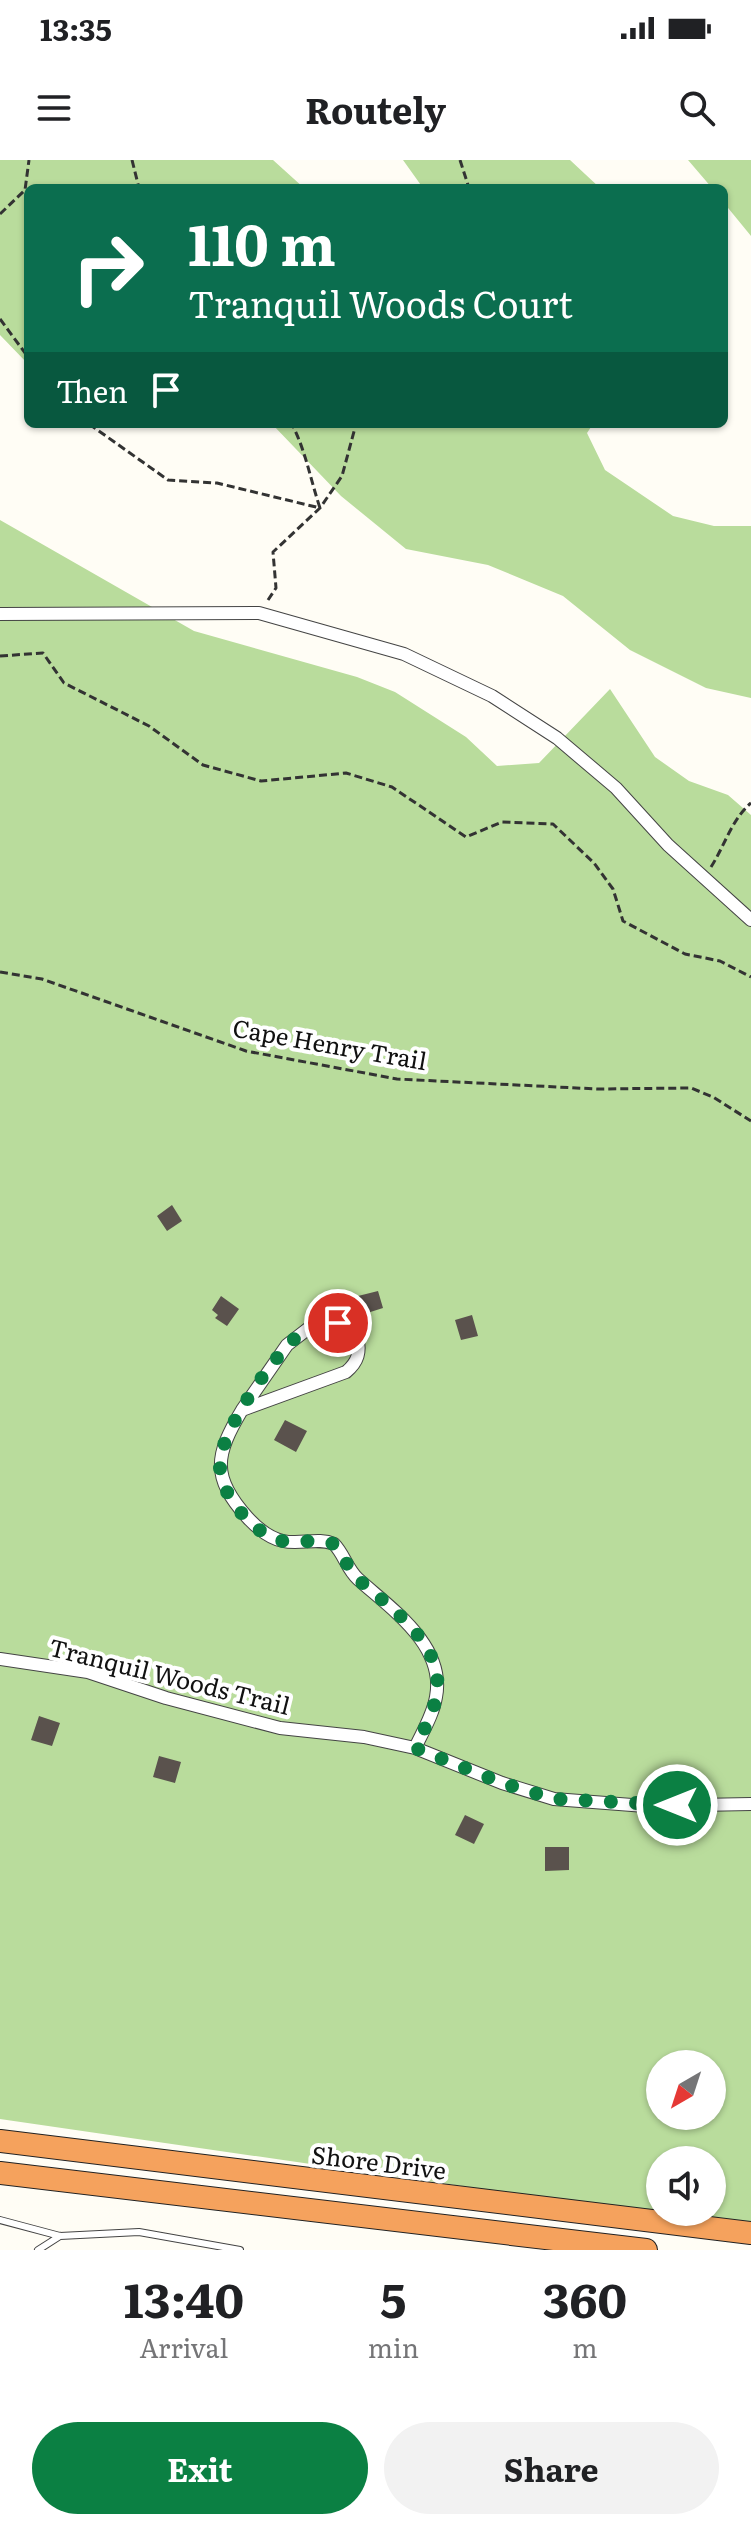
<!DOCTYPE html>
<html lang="en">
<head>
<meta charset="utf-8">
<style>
	:root { --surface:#fff; --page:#f2f2f2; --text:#202124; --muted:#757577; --accent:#0b8043 }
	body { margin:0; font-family:Literata,serif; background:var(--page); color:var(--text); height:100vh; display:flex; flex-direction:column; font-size:30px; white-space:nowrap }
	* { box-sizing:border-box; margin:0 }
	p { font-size:26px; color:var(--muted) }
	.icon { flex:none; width:44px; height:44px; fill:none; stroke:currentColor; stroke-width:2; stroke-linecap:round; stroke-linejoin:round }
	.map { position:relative; height:2090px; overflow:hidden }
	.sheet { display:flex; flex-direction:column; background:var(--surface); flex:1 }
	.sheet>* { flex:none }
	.top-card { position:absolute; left:24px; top:24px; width:704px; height:244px; border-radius:12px; box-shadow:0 2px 6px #0004; background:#0b6e4f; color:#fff; overflow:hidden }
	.needle { width:52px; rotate:219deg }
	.tools { position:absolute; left:646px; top:1890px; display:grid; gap:16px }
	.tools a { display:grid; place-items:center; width:80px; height:80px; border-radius:50%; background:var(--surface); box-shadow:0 2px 6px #0004; font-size:40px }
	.pin { position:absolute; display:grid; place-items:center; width:68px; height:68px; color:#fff; margin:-34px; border:4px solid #fff; border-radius:50%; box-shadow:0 2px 8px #0007 }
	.me { position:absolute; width:88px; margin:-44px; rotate:270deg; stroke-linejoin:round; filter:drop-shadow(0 0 6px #0008) }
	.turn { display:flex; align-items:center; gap:28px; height:168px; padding:0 32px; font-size:36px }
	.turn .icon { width:104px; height:104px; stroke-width:2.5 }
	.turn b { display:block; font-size:56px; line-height:68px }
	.then { display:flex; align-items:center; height:76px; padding:0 32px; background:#0003; gap:16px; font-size:30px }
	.eta { display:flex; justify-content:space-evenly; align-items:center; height:136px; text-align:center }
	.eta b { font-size:48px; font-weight:700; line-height:56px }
	.cta { display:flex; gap:16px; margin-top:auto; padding:16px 32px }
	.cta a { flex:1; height:92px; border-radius:48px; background:var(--accent); color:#fff; font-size:32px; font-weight:700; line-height:92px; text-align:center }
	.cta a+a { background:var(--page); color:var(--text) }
	.status { display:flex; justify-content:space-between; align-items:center; height:56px; padding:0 40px; background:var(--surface); direction:ltr }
	.status svg { height:22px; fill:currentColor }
	header { display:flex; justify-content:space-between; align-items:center; height:104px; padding:0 32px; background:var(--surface); font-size:36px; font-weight:700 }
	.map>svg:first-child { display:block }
	.forest { fill:#b9dc9c; fill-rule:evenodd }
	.building { fill:#5a524d }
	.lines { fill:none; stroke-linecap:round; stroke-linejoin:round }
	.lane-casing { stroke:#444; stroke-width:8 }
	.street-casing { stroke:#444; stroke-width:14 }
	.highway-casing { stroke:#222; stroke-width:24 }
	.path { stroke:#333; stroke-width:3; stroke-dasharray:8 4; stroke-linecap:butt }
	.lane { stroke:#fff; stroke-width:6 }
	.street { stroke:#fff; stroke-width:12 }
	.highway { stroke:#f5a25d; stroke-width:22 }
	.route { stroke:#0b8043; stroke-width:14; stroke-dasharray:0 25.2 }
	.labels { text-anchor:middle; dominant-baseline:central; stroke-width:8; stroke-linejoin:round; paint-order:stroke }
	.street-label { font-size:24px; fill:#111; stroke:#fff }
</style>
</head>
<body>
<div class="status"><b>13:35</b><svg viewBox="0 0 49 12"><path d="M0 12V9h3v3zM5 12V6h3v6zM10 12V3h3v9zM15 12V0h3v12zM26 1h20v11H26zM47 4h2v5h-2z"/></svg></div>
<header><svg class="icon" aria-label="menu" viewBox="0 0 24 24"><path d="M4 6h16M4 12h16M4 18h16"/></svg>Routely<svg class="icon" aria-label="search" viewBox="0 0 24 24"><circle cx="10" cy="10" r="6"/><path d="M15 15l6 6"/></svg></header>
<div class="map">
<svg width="751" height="2090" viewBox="0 0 751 2090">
	<rect width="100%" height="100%" fill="#fffdf5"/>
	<path class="forest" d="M0 0H273L304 28H28V204L0 175Z
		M403 0H570L600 28H423Z
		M688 0H751V76L724 43V28H712Z
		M272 264H593L587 273 605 310 673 356 714 366H751V538L706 528 630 490 563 436 488 405 406 389 341 336Z
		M0 360 194 471 357 517 395 532 466 577 497 606 539 603 610 529 655 597 689 621 728 635 751 655V2068L0 1959ZM660 1904H712V1956H660ZM660 2000H712V2052H660Z"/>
	<path class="building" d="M172 1045 182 1061 167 1071 157 1056Z
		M378 1131 383 1148 364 1154 358 1136Z
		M221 1136 239 1149 227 1166 215 1158 218 1155 212 1150Z
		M472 1155 478 1176 461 1180 455 1160Z
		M285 1260 307 1271 296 1292 274 1280Z
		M39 1556 60 1563 52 1586 31 1580Z
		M159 1596 181 1602 175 1623 153 1617Z
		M465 1655 484 1664 474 1684 455 1675Z
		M545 1687H569V1710L545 1711Z"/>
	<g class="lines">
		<defs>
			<path id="lane" d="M0 2060 60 2076 139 2072 240 2090
				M38 2090 60 2076"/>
			<path id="street" d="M0 454 259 453 404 494 492 536 557 578 616 628 668 685 751 760
				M318 1161 338 1163 357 1176C361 1192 358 1202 346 1212L242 1250 287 1185Z
				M242 1250C215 1295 211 1317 247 1357 257 1368 269 1378 283 1381 300 1385 318 1377 334 1384 344 1394 347 1409 358 1419 390 1448 446 1485 436 1537 433 1555 423 1571 415 1588
				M0 1499 88 1512 166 1538 280 1568 364 1577 415 1588 502 1623 554 1639 645 1646 751 1644"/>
			<path id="highway" d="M0 1981 751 2073
				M0 2013 646 2090"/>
		</defs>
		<use href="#lane" class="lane-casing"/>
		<use href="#street" class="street-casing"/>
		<use href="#highway" class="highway-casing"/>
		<path class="path" d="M132 0 139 28
			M460 0 469 28
			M0 54 25 30 29 0
			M0 159 28 197
			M89 264 168 320 217 323 320 348C310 318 306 292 292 264
			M268 440 276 428 273 392 320 348 342 316 356 264
			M0 496 43 493 64 523 149 566 203 605 261 621 346 613 392 627 466 677 502 662 553 664 594 703 613 729 623 761 685 794 720 801 751 817
			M711 707C725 685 732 659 751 643
			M0 812 42 819 246 891 397 919 597 929 691 928 713 937 751 961"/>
		<use href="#lane" class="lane"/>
		<use href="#street" class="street"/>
		<use href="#highway" class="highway"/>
	</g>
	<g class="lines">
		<path class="route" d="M338 1163C330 1161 322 1159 315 1163 284 1178 222 1267 220 1302 218 1330 244 1361 268 1376 289 1388 313 1376 334 1384 344 1394 347 1409 358 1419 390 1448 447 1485 436 1537 433 1555 423 1571 415 1588L502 1623 554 1639 677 1645"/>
	</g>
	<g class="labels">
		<g class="street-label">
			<text transform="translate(330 883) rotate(10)">Cape Henry Trail</text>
			<text transform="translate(170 1515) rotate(14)">Tranquil Woods Trail</text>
			<text transform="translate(379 2001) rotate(7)">Shore Drive</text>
		</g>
	</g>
</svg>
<div class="tools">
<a><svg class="needle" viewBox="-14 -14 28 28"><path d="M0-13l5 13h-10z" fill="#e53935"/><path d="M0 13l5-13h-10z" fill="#757577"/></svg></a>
<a><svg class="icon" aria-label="sound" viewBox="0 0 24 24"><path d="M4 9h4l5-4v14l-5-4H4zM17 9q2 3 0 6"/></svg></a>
</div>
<div class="pin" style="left:338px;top:1163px;background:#d93025"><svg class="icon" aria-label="arrive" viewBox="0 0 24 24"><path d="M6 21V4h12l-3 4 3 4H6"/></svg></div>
<svg class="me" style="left:677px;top:1645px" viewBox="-20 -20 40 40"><circle r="17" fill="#0b8043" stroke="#fff" stroke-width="3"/><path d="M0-11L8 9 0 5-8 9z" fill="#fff"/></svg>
<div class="top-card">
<div class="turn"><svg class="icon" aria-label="right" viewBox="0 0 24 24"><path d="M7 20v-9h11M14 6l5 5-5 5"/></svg><div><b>110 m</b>Tranquil Woods Court</div></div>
<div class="then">Then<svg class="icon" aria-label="arrive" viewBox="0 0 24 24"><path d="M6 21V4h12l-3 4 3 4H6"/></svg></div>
</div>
</div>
<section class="sheet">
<div class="eta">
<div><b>13:40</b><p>Arrival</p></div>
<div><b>5</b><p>min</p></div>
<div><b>360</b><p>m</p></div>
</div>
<div class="cta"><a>Exit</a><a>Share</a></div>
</section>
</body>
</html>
